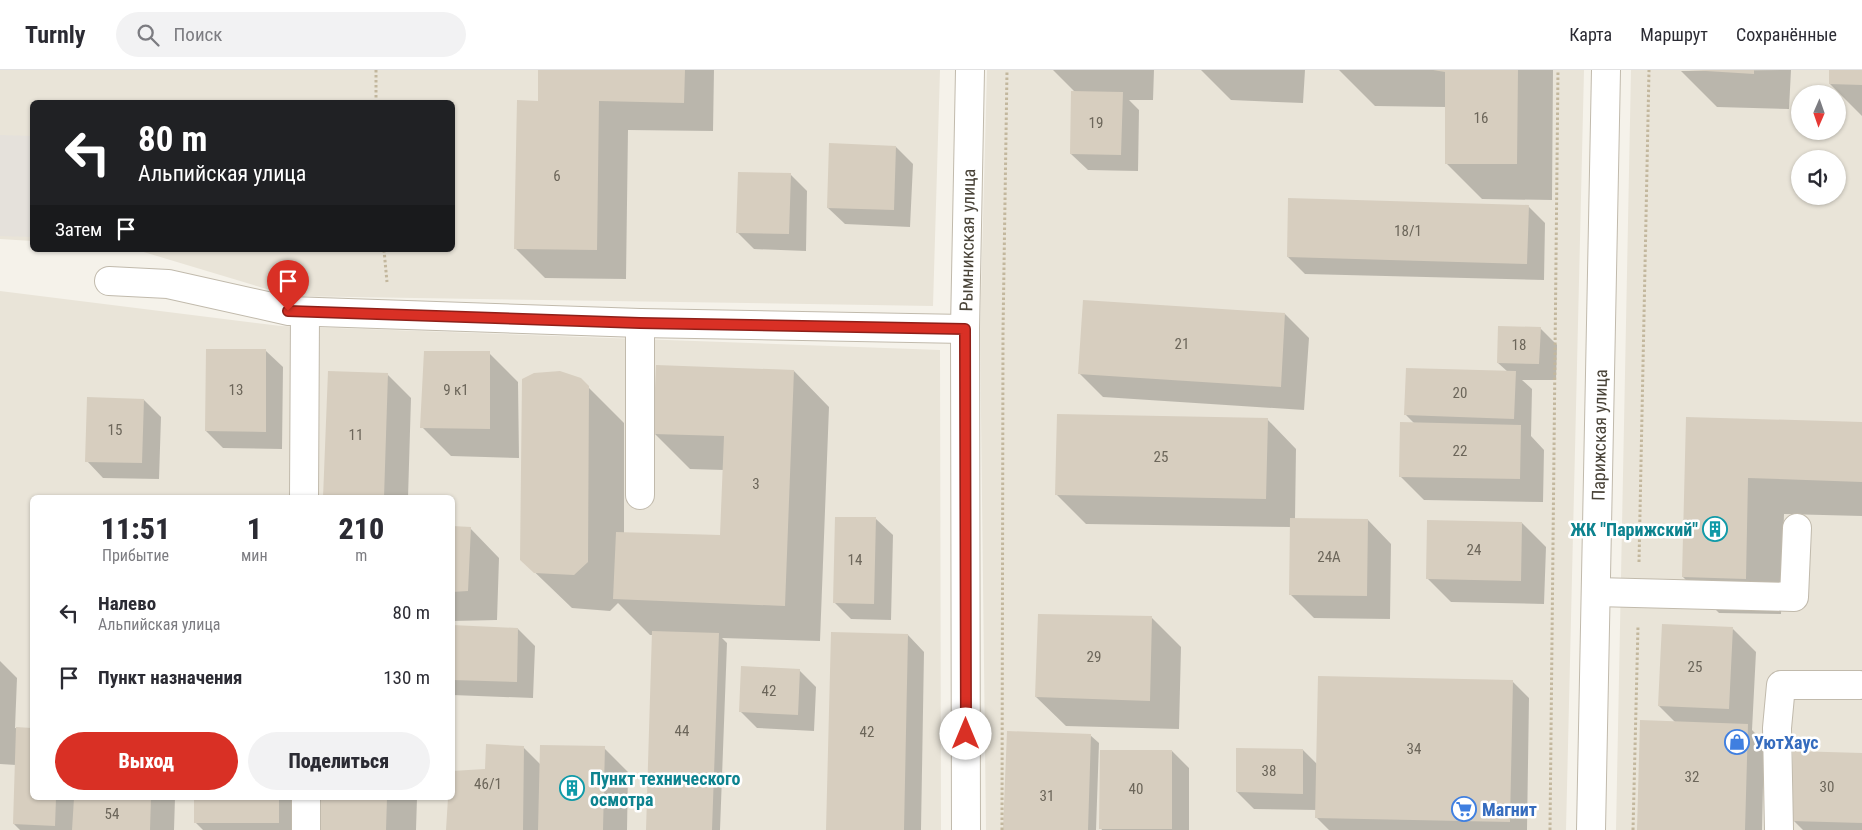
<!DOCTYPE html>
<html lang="ru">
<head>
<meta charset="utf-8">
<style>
	:root { --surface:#fff; --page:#f2f2f3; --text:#2b2b33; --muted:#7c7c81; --line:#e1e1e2; --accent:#d93025 }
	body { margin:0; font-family:"Roboto Condensed",sans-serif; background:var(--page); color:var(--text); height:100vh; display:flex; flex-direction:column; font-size:19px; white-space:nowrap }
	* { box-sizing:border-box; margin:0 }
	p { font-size:16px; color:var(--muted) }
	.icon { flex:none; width:28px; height:28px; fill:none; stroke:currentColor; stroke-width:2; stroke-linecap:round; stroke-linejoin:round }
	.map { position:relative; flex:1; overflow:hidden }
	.drawer { position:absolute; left:30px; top:425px; width:425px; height:305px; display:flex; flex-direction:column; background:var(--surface); border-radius:8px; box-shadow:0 1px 4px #0004 }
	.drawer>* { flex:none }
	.top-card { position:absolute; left:30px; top:30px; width:425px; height:152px; border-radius:8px; box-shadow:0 1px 4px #0004; background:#202124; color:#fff; overflow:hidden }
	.needle { width:32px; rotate:182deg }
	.fabs { position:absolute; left:1791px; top:15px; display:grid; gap:10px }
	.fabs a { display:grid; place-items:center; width:55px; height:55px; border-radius:50%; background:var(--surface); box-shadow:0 1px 4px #0004; font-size:25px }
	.pin { position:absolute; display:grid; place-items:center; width:42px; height:42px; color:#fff; margin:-51px -21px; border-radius:50% 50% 50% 0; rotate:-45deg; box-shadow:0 0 5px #0007 }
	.pin .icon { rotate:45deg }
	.me { position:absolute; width:55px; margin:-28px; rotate:0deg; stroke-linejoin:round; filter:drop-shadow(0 0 4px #0008) }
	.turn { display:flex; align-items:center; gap:18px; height:105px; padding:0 25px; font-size:22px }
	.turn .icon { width:65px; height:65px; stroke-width:2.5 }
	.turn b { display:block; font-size:35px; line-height:42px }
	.then { display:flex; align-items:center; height:48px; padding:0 25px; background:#0003; gap:10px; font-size:19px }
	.eta { display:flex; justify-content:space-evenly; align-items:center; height:85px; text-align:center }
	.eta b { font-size:30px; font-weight:800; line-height:35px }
	.button { display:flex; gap:10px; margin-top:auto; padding:10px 25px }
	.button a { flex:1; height:58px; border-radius:30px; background:var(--accent); color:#fff; font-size:20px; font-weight:800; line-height:58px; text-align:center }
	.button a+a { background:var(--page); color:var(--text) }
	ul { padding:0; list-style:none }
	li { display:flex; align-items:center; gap:15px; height:65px; padding:0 25px }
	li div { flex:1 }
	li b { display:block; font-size:19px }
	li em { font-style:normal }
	header { display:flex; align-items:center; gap:30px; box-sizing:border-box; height:70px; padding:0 25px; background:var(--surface); border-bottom:1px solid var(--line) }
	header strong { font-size:24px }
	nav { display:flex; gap:28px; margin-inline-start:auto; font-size:18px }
	.search { width:350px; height:45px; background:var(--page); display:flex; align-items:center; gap:12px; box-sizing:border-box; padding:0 18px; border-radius:28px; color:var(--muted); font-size:19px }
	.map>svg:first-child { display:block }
	.residential { fill:#e9e4d8; fill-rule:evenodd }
	.industrial { fill:#e5e1db }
	.shadow { fill:#0003 }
	.building { fill:#d7cebf }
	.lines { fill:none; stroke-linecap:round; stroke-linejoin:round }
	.minor-casing { stroke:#c1baac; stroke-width:30 }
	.path { stroke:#c3b79d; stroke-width:3; stroke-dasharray:2.5 2.5; stroke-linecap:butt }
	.minor { stroke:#fff; stroke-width:28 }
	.route-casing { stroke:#8d1f18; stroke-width:12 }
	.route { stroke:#d93025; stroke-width:9 }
	.labels { text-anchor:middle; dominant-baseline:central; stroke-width:5; stroke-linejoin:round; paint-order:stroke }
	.number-label { font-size:15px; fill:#6c665a }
	.street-label { font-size:18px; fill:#494338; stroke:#fff }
	.culture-label { font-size:18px; font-weight:bold; fill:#0d838f; stroke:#fff; text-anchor:end }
	.shop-label { font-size:18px; font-weight:bold; fill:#366cbe; stroke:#fff; text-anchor:start }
</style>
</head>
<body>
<header>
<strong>Turnly</strong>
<div class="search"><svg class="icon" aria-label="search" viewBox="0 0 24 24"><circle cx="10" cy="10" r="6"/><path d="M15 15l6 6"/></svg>Поиск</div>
<nav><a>Карта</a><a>Маршрут</a><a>Сохранённые</a></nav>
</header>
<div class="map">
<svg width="1862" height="760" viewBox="0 0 1862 760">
	<rect width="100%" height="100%" fill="#f5f2ea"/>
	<path class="residential" d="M0 0H940L933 236 290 226 137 180H452V32H32V171L0 169Z
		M987 0H1584L1566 760H986L980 262Z
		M1631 0H1862V760H1616ZM1800 24H1838V61H1800ZM1800 89H1838V126H1800Z
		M0 221 281 256 940 280 941 760H0ZM32 428H452V728H32Z"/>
	<path class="industrial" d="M0 65 32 66V167L0 166Z"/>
	<path class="shadow" d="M539 0H714L713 61 628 60 626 209 545 208 516 179 539 32Z
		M1053 0H1154L1153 30H1129L1139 40 1138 101 1088 100 1071 84 1075 22Z
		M1201 0H1305L1303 33 1231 30Z
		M1339 0H1553L1552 130 1482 129 1446 93V37L1375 36Z
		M1791 0 1789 39 1717 37 1681 1Z
		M1830 0H1862V46L1830 14Z
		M896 77 913 94 910 157 845 154 828 138Z
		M790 104 807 121 806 181 754 179 737 162Z
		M1528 136 1545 153 1544 210 1305 204 1288 187Z
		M1285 244 1309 268 1304 340 1103 327 1080 304Z
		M1540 258 1557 275 1556 310H1522L1532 319 1531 366 1544 380 1543 432 1424 430 1400 406 1415 354 1406 345 1508 302 1498 293Z
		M266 281 283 297 282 379 223 378 206 361Z
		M489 283 518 312 519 388 451 386 422 357Z
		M794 301 829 337 820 571 722 568 727 573 720 760H647L654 565H650L618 533 610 541 572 538 521 489 588 317 624 353V463L721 467 724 400 690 399 654 363Z
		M388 305 411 328 408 428H324Z
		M144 330 161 347 159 409 103 408 87 391Z
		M1687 348 1862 353V446L1784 444 1781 544 1719 543 1683 507Z
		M1267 349 1296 379 1295 449 1368 450 1391 474 1390 549 1314 548 1290 524 1291 457 1086 454 1056 424Z
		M876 449 893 465 891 550 851 549 834 532Z
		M1522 453 1546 477 1544 534 1451 532 1427 508Z
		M452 457 470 458 499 488 497 550 452 551Z
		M1152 548 1181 577 1179 659 1066 656 1036 627Z
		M452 557 518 559 535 576 533 628 452 625Z
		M1733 559 1756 582 1752 660 1764 672 1762 760H1638L1676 653 1659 636Z
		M908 565 924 582 921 760H828Z
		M0 591 17 608 15 658 32 659V728H175L174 760H20L14 754 16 695 0 694Z
		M799 600 816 617 814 661 757 658 740 641Z
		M1512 611 1529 628 1527 760H1329L1317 748V740L1254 739 1237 722 1303 680 1318 695Z
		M1090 665 1099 673 1096 760H1004Z
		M523 677 540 694 604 678 628 702 627 760H447L449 728H452L487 700Z
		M1172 681 1189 698V760H1102L1101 758Z
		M1862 684V760H1803L1793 750Z
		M195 728H295V760H203L195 752Z
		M320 728H417L416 760H319Z"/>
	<path class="building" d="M538 0H685L684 33 599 31 597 180 514 179 517 30 538 31Z
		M1433 0H1518L1517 94H1445V2Z
		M1690 0H1754V4Z
		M1829 0H1862V15L1829 14Z
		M1071 21 1123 22 1121 85 1070 84Z
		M829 73 896 76 894 140 827 138Z
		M738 102 791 103 789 164 736 163Z
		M1288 128 1529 135 1527 194 1287 187Z
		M1083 230 1285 243 1281 317 1078 304Z
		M1498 256 1541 257 1539 294 1497 293Z
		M206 279H266V362L205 361Z
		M424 281H490V359L420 358Z
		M656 295 794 300 785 536 613 529 616 462 720 465 724 366 653 364Z
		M1406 298 1516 301 1514 349 1404 345Z
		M328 301 388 303 384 428H323Z
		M560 301 581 308 589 316 588 492 574 505 534 503 520 490 522 309 534 303Z
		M87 327 144 329 142 393 85 392Z
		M1057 344 1268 348 1266 429 1055 425Z
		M1686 347 1862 352V412L1748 408 1746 509 1682 507Z
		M1400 352 1521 355 1520 409 1399 407Z
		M835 447H876L874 534 833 533Z
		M1290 448 1368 449 1367 526 1289 525Z
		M1427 450 1522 452 1521 511 1426 509Z
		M452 456 471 457 468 521 452 522Z
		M1038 544 1152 546 1150 631 1035 627Z
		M1662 554 1733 557 1729 639 1658 636Z
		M452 555 518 558 517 612 452 610Z
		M652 561 719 563 712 760H646Z
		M831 562 908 564 904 760H826Z
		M741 596 800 599 798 645 739 642Z
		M1318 606 1513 610 1510 752 1315 748Z
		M1640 650 1748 654 1745 760H1637Z
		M16 657 32 658V728H56L55 756 13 754Z
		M1007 661 1091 664 1088 760H1003Z
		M486 674 524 676 523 760H446L448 728H452V701L485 699Z
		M540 675 605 676 603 760H538Z
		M1236 678 1303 679V724L1236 722Z
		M1100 680H1172V759H1099Z
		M1793 681 1862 683V753L1791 751Z
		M74 728H151L150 760H72Z
		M194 728H279V753H194Z
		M319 728H387L386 760H318Z"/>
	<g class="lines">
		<defs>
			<g id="minor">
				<path d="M109 211 168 214 289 241 640 253 965 259"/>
				<path d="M640 253V425"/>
				<path d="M304 428 305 242"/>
				<path d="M1596 522 1794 527 1797 458"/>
				<path d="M306 760V728"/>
				<path id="s1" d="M966 760 965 259 970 0"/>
				<path id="s2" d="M1591 760 1606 0"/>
				<path d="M1779 760 1777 658 1781 615H1860"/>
			</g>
		</defs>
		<use href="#minor" class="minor-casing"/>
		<path class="path" d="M376 0V32
			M384 180 387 212
			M1639 492 1649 0
			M1002 760 1003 262 1007 0
			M1550 760 1558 0
			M1633 760 1638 556"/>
		<use href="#minor" class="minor"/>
	</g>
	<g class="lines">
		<defs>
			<path id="route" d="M288 241 640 253 965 259 966 664"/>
		</defs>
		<use href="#route" class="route-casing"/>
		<use href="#route" class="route"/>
	</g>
	<defs>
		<symbol id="building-ring" viewBox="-11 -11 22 22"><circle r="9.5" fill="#fff" stroke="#0f9aa8" stroke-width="1.5"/><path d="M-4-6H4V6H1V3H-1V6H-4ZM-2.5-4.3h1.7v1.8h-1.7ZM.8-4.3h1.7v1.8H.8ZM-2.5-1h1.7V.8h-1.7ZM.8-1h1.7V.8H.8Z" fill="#0f9aa8"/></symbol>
		<symbol id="shop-ring" viewBox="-11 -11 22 22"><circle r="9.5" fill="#fff" stroke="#3f7fe0" stroke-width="1.5"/><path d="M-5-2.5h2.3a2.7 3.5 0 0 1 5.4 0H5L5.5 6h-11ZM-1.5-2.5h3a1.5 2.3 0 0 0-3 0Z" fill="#3f7fe0"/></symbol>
		<symbol id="supermarket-ring" viewBox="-11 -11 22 22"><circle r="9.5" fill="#fff" stroke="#3f7fe0" stroke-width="1.5"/><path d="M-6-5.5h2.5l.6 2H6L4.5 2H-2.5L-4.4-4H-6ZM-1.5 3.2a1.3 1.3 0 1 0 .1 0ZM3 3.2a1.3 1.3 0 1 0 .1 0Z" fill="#3f7fe0"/></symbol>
	</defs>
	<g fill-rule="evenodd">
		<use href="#building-ring" x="1701" y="445" width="28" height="28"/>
		<use href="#shop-ring" x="1723" y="658" width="28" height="28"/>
		<use href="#building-ring" x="558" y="704" width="28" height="28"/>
		<use href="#supermarket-ring" x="1450" y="725" width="28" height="28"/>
	</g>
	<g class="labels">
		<g class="number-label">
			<text x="1481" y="48">16</text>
			<text x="1096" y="53">19</text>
			<text x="557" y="106">6</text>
			<text x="1408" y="161">18/1</text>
			<text x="1182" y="274">21</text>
			<text x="1519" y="275">18</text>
			<text x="236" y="320">13</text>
			<text x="456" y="320">9 к1</text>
			<text x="1460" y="323">20</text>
			<text x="115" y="360">15</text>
			<text x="356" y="365">11</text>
			<text x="1460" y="381">22</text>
			<text x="1161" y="387">25</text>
			<text x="756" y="414">3</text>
			<text x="1474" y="480">24</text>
			<text x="1329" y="487">24А</text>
			<text x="855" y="490">14</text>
			<text x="1094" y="587">29</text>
			<text x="1695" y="597">25</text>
			<text x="769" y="621">42</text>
			<text x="682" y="661">44</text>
			<text x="867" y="662">42</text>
			<text x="1414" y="679">34</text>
			<text x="1269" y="701">38</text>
			<text x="1692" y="707">32</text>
			<text x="488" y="714">46/1</text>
			<text x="1827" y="717">30</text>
			<text x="1136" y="719">40</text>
			<text x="1047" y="726">31</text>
			<text x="112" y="744">54</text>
		</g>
		<g class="street-label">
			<text stroke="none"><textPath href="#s1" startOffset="590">Рымникская улица</textPath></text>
			<text stroke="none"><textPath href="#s2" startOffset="395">Парижская улица</textPath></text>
		</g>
		<g class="culture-label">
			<text x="1698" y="459">ЖК "Парижский"</text>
			<text x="590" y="708" text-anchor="start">Пункт технического<tspan x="590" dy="21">осмотра</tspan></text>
		</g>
		<g class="shop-label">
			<text x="1754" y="672">УютХаус</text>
			<text x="1482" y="739">Магнит</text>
		</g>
	</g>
</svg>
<div class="fabs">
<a><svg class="needle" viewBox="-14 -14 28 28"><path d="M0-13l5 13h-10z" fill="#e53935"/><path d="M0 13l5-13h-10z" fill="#7c7c81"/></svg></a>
<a><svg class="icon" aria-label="sound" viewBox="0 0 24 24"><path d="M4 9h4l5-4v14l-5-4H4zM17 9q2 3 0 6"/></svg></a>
</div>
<div class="pin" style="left:288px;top:241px;background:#d93025"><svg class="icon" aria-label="arrive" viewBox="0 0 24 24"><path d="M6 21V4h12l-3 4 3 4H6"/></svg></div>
<svg class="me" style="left:966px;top:664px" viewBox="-20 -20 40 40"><circle r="19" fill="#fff"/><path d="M0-13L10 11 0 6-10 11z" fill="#d93025"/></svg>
<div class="top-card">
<div class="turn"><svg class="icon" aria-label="left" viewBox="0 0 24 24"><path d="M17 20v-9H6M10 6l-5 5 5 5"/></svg><div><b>80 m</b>Альпийская улица</div></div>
<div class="then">Затем<svg class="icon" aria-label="arrive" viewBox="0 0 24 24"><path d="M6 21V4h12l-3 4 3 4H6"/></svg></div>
</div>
<section class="drawer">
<div class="eta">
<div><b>11:51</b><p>Прибытие</p></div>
<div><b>1</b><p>мин</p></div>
<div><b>210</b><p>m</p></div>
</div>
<ul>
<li><svg class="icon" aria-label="left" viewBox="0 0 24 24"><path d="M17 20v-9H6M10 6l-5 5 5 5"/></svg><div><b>Налево</b><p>Альпийская улица</p></div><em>80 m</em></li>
<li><svg class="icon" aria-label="arrive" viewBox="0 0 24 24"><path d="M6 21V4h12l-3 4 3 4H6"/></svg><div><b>Пункт назначения</b></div><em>130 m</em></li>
</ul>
<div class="button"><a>Выход</a><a>Поделиться</a></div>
</section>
</div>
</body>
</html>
